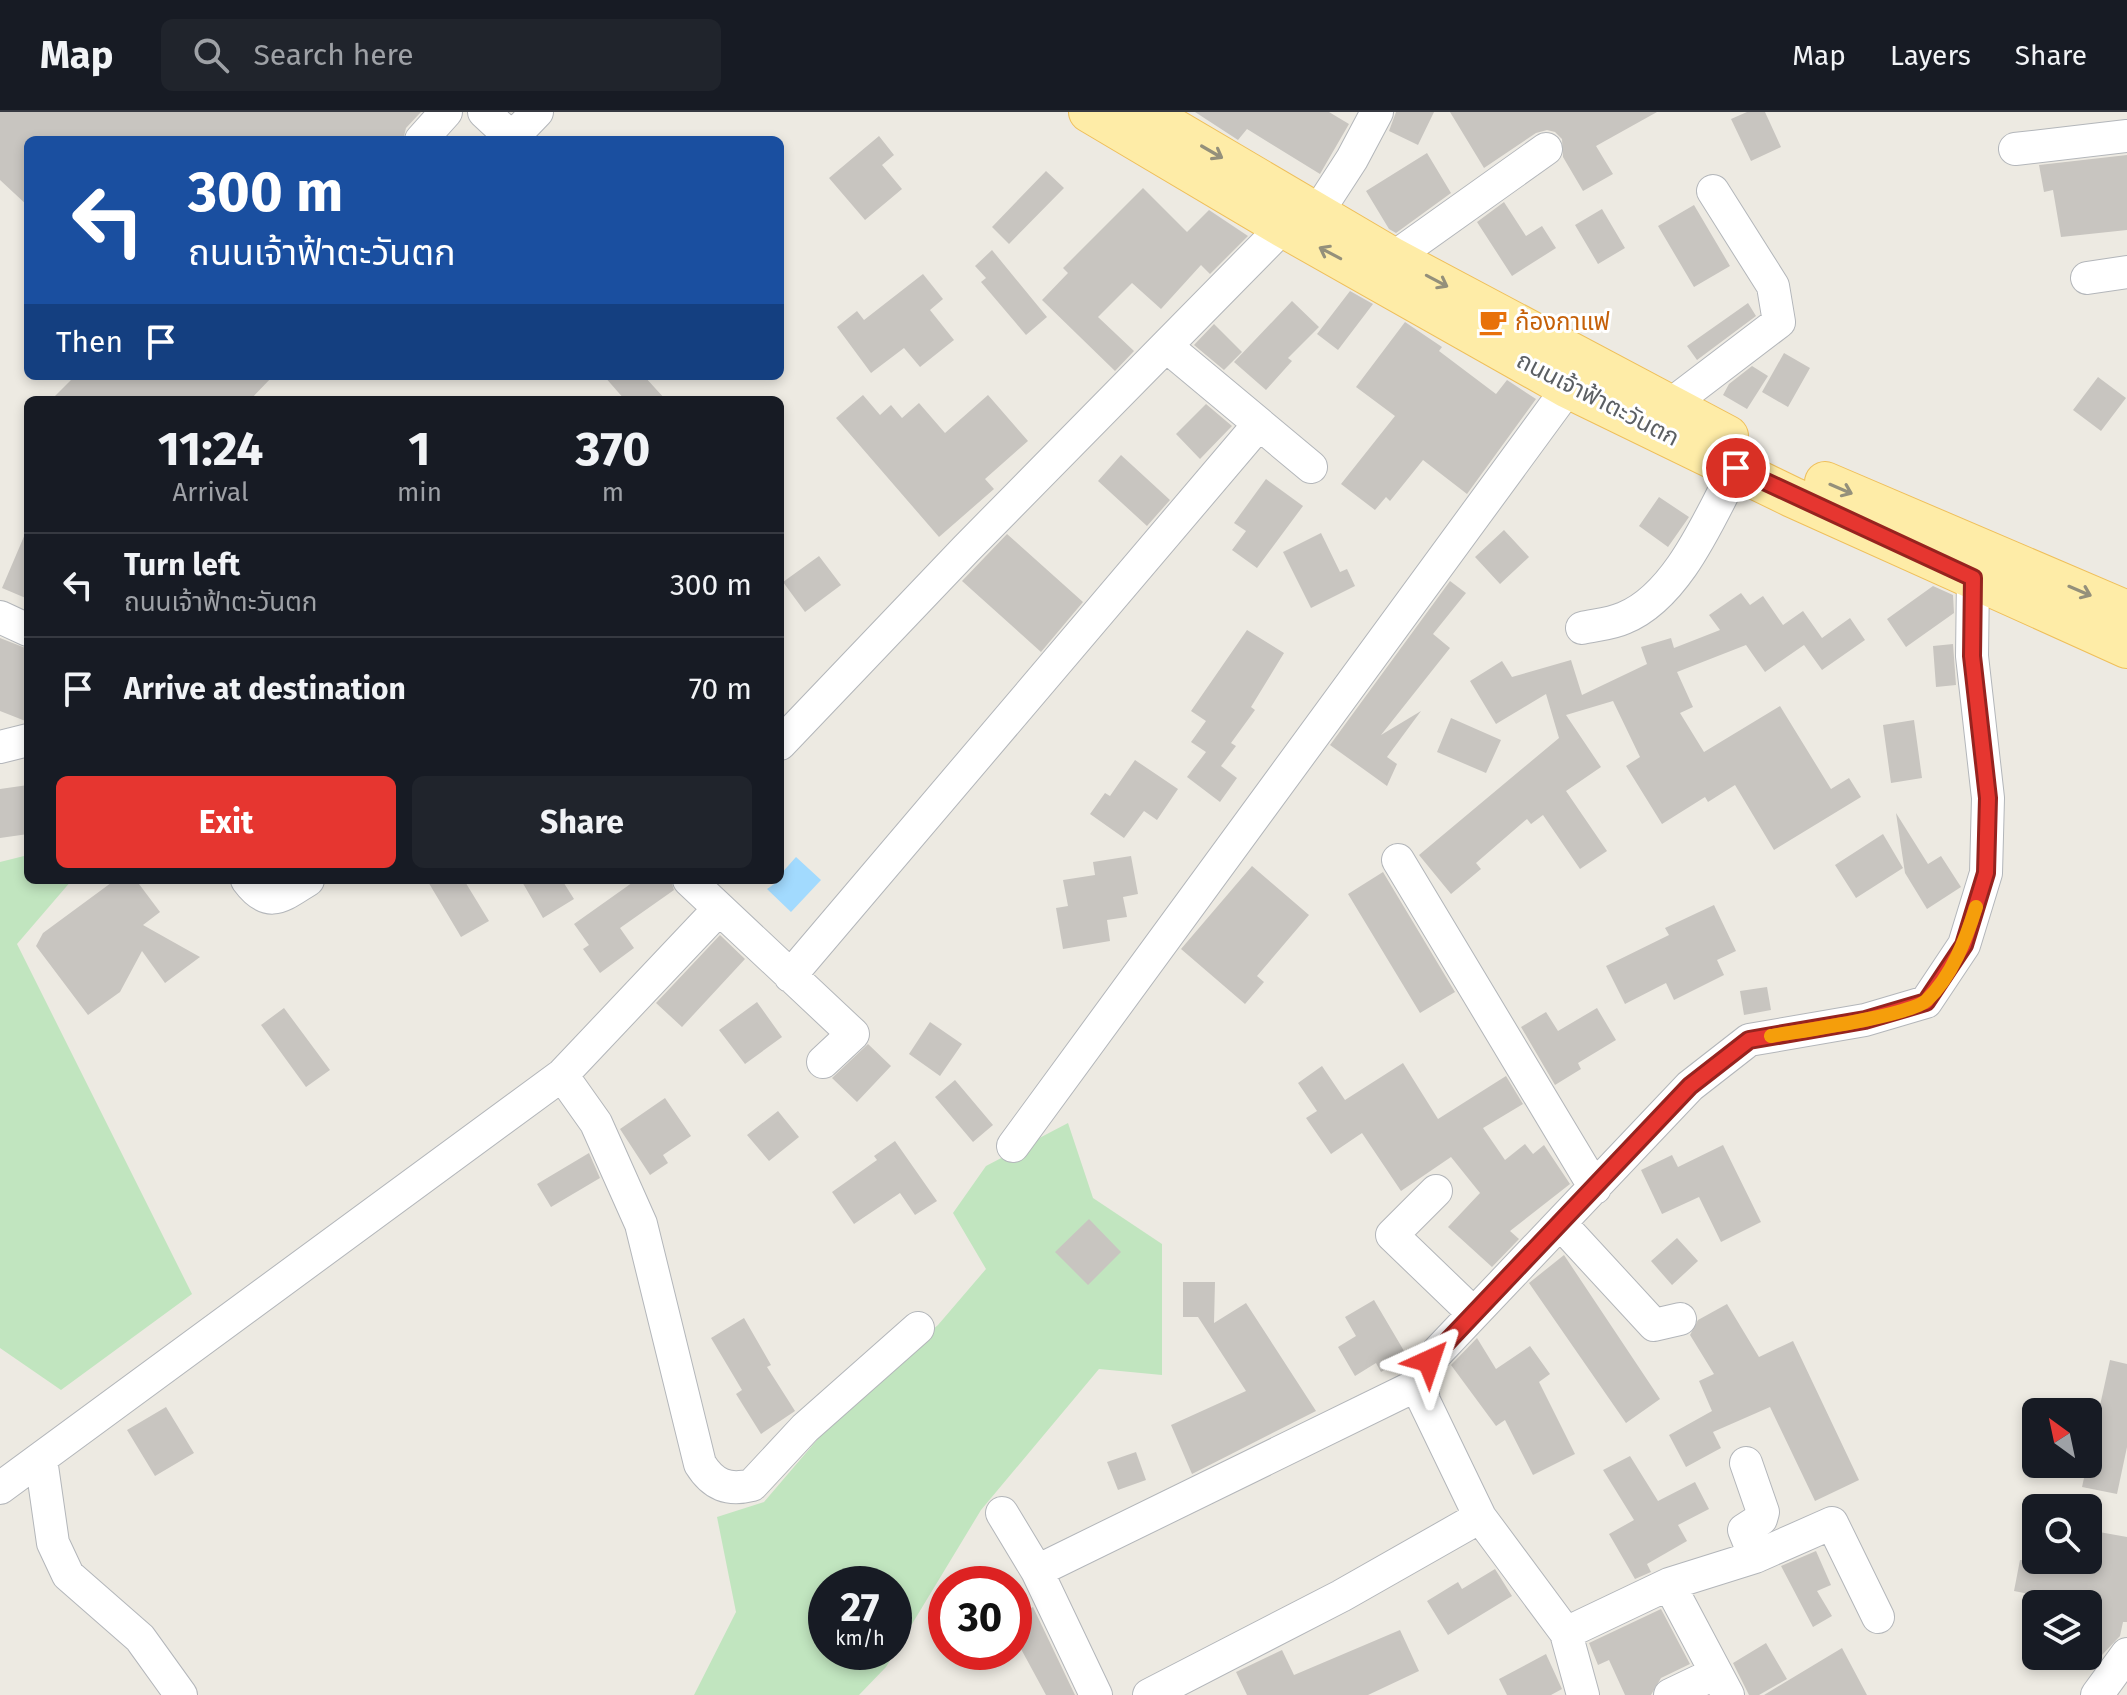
<!DOCTYPE html>
<html lang="en">
<head>
<meta charset="utf-8">
<style>
	:root { --surface:#171b24; --page:#20242c; --text:#f1f3f6; --muted:#9ea1a6; --line:#363941; --accent:#e63630 }
	body { margin:0; font-family:"Fira Sans","Noto Sans Thai",sans-serif; background:var(--page); color:var(--text); height:100vh; display:flex; flex-direction:column; font-size:30px; white-space:nowrap }
	* { box-sizing:border-box; margin:0 }
	p { font-size:26px; color:var(--muted) }
	.icon { flex:none; width:44px; height:44px; fill:none; stroke:currentColor; stroke-width:2; stroke-linecap:round; stroke-linejoin:round }
	.map { position:relative; flex:1; overflow:hidden }
	.panel { position:absolute; left:24px; top:284px; width:760px; height:488px; display:flex; flex-direction:column; background:var(--surface); border-radius:12px; box-shadow:0 4px 12px #0003 }
	.panel>* { flex:none }
	.top-card { position:absolute; left:24px; top:24px; width:760px; height:244px; border-radius:12px; box-shadow:0 4px 12px #0003; background:#1a4fa0; color:#fff; overflow:hidden }
	.needle { width:52px; rotate:327deg }
	.buttons { position:absolute; left:2022px; top:1286px; display:grid; gap:16px }
	.buttons a { display:grid; place-items:center; width:80px; height:80px; border-radius:12px; background:var(--surface); box-shadow:0 4px 12px #0003; font-size:40px }
	.speed { position:absolute; left:808px; top:1454px; display:flex; gap:16px; font-size:40px; font-weight:700; text-align:center }
	.speed>* { display:grid; place-content:center; width:104px; height:104px; border-radius:50%; background:var(--surface); box-shadow:0 4px 12px #0003; line-height:1 }
	.speed small { font-size:20px; font-weight:400 }
	.speed .limit { border:12px solid #d22; background:#fff; color:#111 }
	.pin { position:absolute; display:grid; place-items:center; width:68px; height:68px; color:#fff; margin:-34px; border:4px solid #fff; border-radius:50%; box-shadow:0 2px 8px #0007 }
	.me { position:absolute; width:88px; margin:-44px; rotate:42deg; stroke-linejoin:round; filter:drop-shadow(0 0 6px #0008) }
	.turn { display:flex; align-items:center; gap:28px; height:168px; padding:0 32px; font-size:36px }
	.turn .icon { width:104px; height:104px; stroke-width:2.5 }
	.turn b { display:block; font-size:56px; line-height:68px }
	.then { display:flex; align-items:center; height:76px; padding:0 32px; background:#0003; gap:16px; font-size:30px }
	.eta { display:flex; justify-content:space-evenly; align-items:center; height:136px; text-align:center }
	.eta b { font-size:48px; font-weight:700; line-height:56px }
	.button { display:flex; gap:16px; margin-top:auto; padding:16px 32px }
	.button a { flex:1; height:92px; border-radius:12px; background:var(--accent); color:#fff; font-size:32px; font-weight:700; line-height:92px; text-align:center }
	.button a+a { background:var(--page); color:var(--text) }
	ul { padding:0; list-style:none }
	li { display:flex; align-items:center; gap:24px; height:104px; padding:0 32px; border-top:2px solid var(--line) }
	li div { flex:1 }
	li b { display:block; font-size:30px }
	li em { font-style:normal }
	header { display:flex; align-items:center; gap:48px; box-sizing:border-box; height:112px; padding:0 40px; background:var(--surface); border-bottom:2px solid var(--line) }
	header strong { font-size:38px }
	nav { display:flex; gap:44px; margin-inline-start:auto; font-size:28px }
	.search { width:560px; height:72px; background:var(--page); display:flex; align-items:center; gap:20px; box-sizing:border-box; padding:0 28px; border-radius:12px; color:var(--muted); font-size:30px }
	.map>svg:first-child { display:block }
	.green { fill:#c1e5bf; fill-rule:evenodd }
	.water { fill:#a2dafe }
	.building { fill:#c8c5c0 }
	.lines { fill:none; stroke-linecap:round; stroke-linejoin:round }
	.minor-casing { stroke:#b3b6ba; stroke-width:34 }
	.major-casing { stroke:#efbf5a; stroke-width:42 }
	.minor { stroke:#fff; stroke-width:32 }
	.major { stroke:#feeca7; stroke-width:40 }
	.oneway { stroke:#94907b }
	.route-casing { stroke:#96231f; stroke-width:20 }
	.route { stroke:#e63630; stroke-width:14 }
	.slow { stroke:#f59e0b; stroke-width:14 }
	.labels { text-anchor:middle; dominant-baseline:central; stroke-width:6; stroke-linejoin:round; paint-order:stroke }
	.food-label { font-size:24px; fill:#c56008; stroke:#fff; text-anchor:start }
	.street-label { font-size:24px; fill:#5b5f63; stroke:#fff }
</style>
</head>
<body>
<header>
<strong>Map</strong>
<div class="search"><svg class="icon" aria-label="search" viewBox="0 0 24 24"><circle cx="10" cy="10" r="6"/><path d="M15 15l6 6"/></svg>Search here</div>
<nav><a>Map</a><a>Layers</a><a>Share</a></nav>
</header>
<div class="map">
<svg width="2127" height="1583" viewBox="0 0 2127 1583">
	<rect width="100%" height="100%" fill="#edeae2"/>
	<path class="green" d="M28 743V768H72L17 832 192 1182 61 1278 0 1236V750Z
		M1068 1011 1093 1086 1162 1132V1263L1099 1257 981 1398 886 1555 859 1583H694L736 1500 717 1405 764 1390 852 1287 938 1213 986 1157 953 1101 986 1054ZM826 1472H894V1540H826Z"/>
	<path class="water" d="M796 745 821 768 791 800 767 777 780 768V763Z"/>
	<path class="building" d="M0 0H421L406 16 403 28H28V94L0 68Z
		M1195 0H1329L1349 12 1320 62 1247 17 1238 28Z
		M1396 0H1434L1418 33 1389 19Z
		M1450 0H1657L1596 34 1613 62 1583 79 1563 45 1562 27 1555 20 1547 18 1536 21 1484 56Z
		M1747 0H1765L1781 35 1751 49 1731 7Z
		M879 24 894 43 882 53 902 77 865 108 829 66Z
		M1427 41 1451 81 1396 121 1389 117 1366 79Z
		M2127 43V118L2061 125 2053 78 2044 80 2039 53Z
		M1046 59 1064 76 1009 132 992 115Z
		M1143 76 1187 120 1209 98 1248 124 1210 162 1201 153 1161 197 1132 171 1098 205 1134 239 1115 259 1042 188 1068 161 1063 156Z
		M1504 90 1526 124 1542 114 1556 136 1512 164 1477 110Z
		M1694 93 1730 154 1694 175 1658 114Z
		M1602 97 1625 136 1598 152 1575 113Z
		M992 138 1047 205 1026 223 981 170 986 166 975 154Z
		M923 162 943 187 930 198 954 228 920 255 904 236 871 261 837 215 857 199 864 208Z
		M1350 179 1373 192 1338 238 1317 222Z
		M1292 189 1319 215 1288 246 1292 249 1266 278 1234 250Z
		M1748 191 1756 204 1697 248 1687 234Z
		M1405 210 1442 235 1439 239 1496 282 1507 268 1536 287 1467 382 1423 348 1390 389 1386 385 1375 398 1341 372 1395 304 1356 275Z
		M1214 212 1242 240 1224 258 1194 233Z
		M1784 241 1810 256 1788 295 1762 280Z
		M1752 254 1768 264 1747 297 1723 283 1729 272Z
		M75 264H273L250 288H51Z
		M604 264H644L666 288H625Z
		M2098 265 2126 286 2101 319 2073 298Z
		M863 283 880 303 891 293 902 306 919 291 945 321 988 283 1028 329 985 367 994 377 939 425 836 306Z
		M1206 292 1232 314 1200 347 1176 322Z
		M1121 343 1170 388 1147 414 1098 369Z
		M1266 367 1303 394 1257 456 1232 438 1246 419 1234 411Z
		M1659 385 1689 405 1668 435 1639 414Z
		M28 415V487L2 476Z
		M1504 418 1529 445 1500 472 1475 445Z
		M1321 421 1340 460 1347 457 1355 474 1311 496 1283 440Z
		M1007 422 1083 490 1041 540 962 469Z
		M819 444 841 473 805 500 783 470Z
		M1450 469 1466 481 1433 522 1450 536 1381 623 1421 599 1387 645 1397 652 1387 674 1330 633Z
		M1933 474 1953 483 1954 501 1906 535 1887 507Z
		M1741 481 1750 493 1763 484 1783 513 1803 499 1822 526 1850 506 1865 528 1822 558 1804 533 1765 560 1746 533 1677 560 1693 595 1680 601 1704 640 1780 594 1831 677 1849 666 1861 685 1774 738 1735 673 1708 690 1705 685 1662 712 1626 654 1640 645 1613 589 1566 603 1601 655 1566 679 1607 739 1580 757 1543 703 1531 712 1527 707 1476 751 1481 757 1451 782 1419 743 1559 626 1546 582 1496 612 1470 569 1502 549 1512 565 1571 548 1582 583 1647 552 1641 535 1671 526 1674 536 1720 518 1709 503Z
		M1247 518 1284 541 1251 595 1255 598 1231 631 1236 634 1221 654 1237 666 1220 690 1187 665 1206 640 1191 630 1206 609 1191 599Z
		M0 526 28 537V610L0 599Z
		M1953 532 1956 573 1936 575 1933 534Z
		M1451 606 1501 628 1486 661 1437 640Z
		M1914 608 1922 666 1891 671 1883 613Z
		M1135 648 1178 677 1157 708 1144 699 1124 726 1090 702 1105 681 1110 684Z
		M28 673V722L0 726V677Z
		M1896 701 1928 752 1941 744 1961 775 1927 797 1905 761Z
		M1883 722 1903 756 1856 786 1835 753Z
		M1131 744 1138 782 1123 785 1127 805 1107 808 1110 829 1063 837 1056 796 1068 794 1063 768 1095 763 1093 750Z
		M1252 754 1309 803 1257 864 1264 870 1245 892 1181 837Z
		M1383 760 1455 880 1420 901 1348 782Z
		M115 768H136L160 800 143 813 200 845 165 871 142 839 120 880 88 903 36 834 43 821Z
		M427 768H464L489 809 461 825Z
		M521 768H562L574 787 543 806Z
		M636 768H671L674 778 620 816 634 836 600 861 583 837 589 833 574 812Z
		M1714 793 1736 839 1717 848 1724 863 1674 888 1666 871 1625 892 1606 854 1669 823 1665 816Z
		M720 823 745 847 682 915 656 891Z
		M1767 875 1771 898 1744 903 1740 879Z
		M757 890 782 925 745 952 719 918Z
		M284 896 330 958 306 975 261 913Z
		M1597 896 1616 928 1578 951 1581 957 1555 973 1521 915 1546 900 1558 919Z
		M930 910 962 932 940 964 909 942Z
		M868 932 891 954 857 990 832 966Z
		M1403 951 1438 1007 1506 964 1523 992 1483 1016 1505 1048 1525 1032 1533 1042 1544 1033 1570 1072 1510 1119 1519 1127 1492 1155 1448 1115 1480 1081 1451 1045 1401 1079 1362 1021 1331 1042 1306 1006 1317 999 1298 971 1322 954 1345 988Z
		M955 968 993 1013 973 1030 935 985Z
		M665 986 691 1024 663 1043 668 1051 650 1063 620 1017Z
		M778 999 799 1025 769 1049 747 1023Z
		M895 1029 937 1089 915 1103 900 1081 854 1112 832 1080 877 1048 874 1044Z
		M1723 1033 1761 1110 1721 1130 1699 1085 1662 1102 1641 1058 1672 1043 1678 1055Z
		M589 1041 600 1066 551 1095 537 1072Z
		M1089 1107 1121 1140 1088 1173 1055 1140Z
		M1677 1126 1698 1149 1672 1173 1651 1149Z
		M1564 1143 1660 1287 1626 1311 1529 1171Z
		M1183 1170H1215L1214 1211 1246 1191 1316 1299 1192 1362 1171 1313 1246 1279 1198 1205H1183Z
		M1374 1188 1407 1244 1381 1260 1376 1251 1355 1264 1338 1235 1356 1224 1345 1205Z
		M1727 1192 1759 1245 1793 1229 1859 1368 1815 1389 1770 1295 1713 1320 1721 1336 1686 1355 1669 1323 1712 1299 1699 1269 1714 1262 1690 1223 1698 1208Z
		M744 1206 771 1253 767 1255 795 1299 761 1322 736 1282 742 1278 711 1226Z
		M1477 1226 1496 1257 1530 1234 1550 1262 1539 1270 1575 1342 1533 1363 1505 1308 1496 1314 1451 1253Z
		M2110 1248 2127 1252V1335L2117 1382 2082 1375Z
		M166 1295 194 1341 155 1364 127 1318Z
		M1136 1340 1146 1368 1118 1378 1107 1350Z
		M1630 1344 1658 1389 1695 1370 1709 1397 1678 1413 1687 1429 1647 1452 1651 1460 1635 1467 1609 1422 1634 1408 1603 1358Z
		M2088 1418 2127 1425V1510H2123L2120 1524 2102 1543 2088 1541V1492H2059L2060 1488 2014 1479 2020 1448H2088Z
		M1816 1439 1831 1473 1817 1479 1832 1504 1813 1515 1781 1454Z
		M1495 1457 1512 1484 1448 1523 1427 1489 1458 1470 1462 1477Z
		M1014 1469 1029 1497 1033 1495 1075 1583H1046L1014 1524Z
		M1661 1497 1690 1552 1661 1566 1651 1583H1625L1609 1548 1598 1553 1589 1531Z
		M1400 1518 1419 1559 1368 1583H1247L1236 1560 1282 1538 1294 1563Z
		M1766 1531 1787 1567 1759 1583H1749L1733 1551Z
		M1842 1536 1867 1583H1764Z
		M1546 1542 1562 1577 1551 1583H1507L1499 1567Z"/>
	<g class="lines">
		<defs>
			<path id="minor" d="M484 0 514 28
				M513 25 537 0
				M421 28 446 0
				M2015 37 2127 24
				M1317 101 1352 47 1377 0
				M1393 146 1546 37
				M2087 166 2127 160
				M1166 234 1311 355
				M1670 293 1779 210 1773 174 1713 79
				M0 505 28 518
				M1582 516C1595 513 1611 512 1624 506 1678 484 1710 405 1736 356
				M780 632 966 437 1283 115
				M0 635 28 628
				M1398 748 1595 1076
				M247 768C269 798 282 784 308 768
				M689 768 853 922 823 950
				M790 864 1259 312
				M562 963 596 1011 641 1112 700 1352C713 1373 728 1379 752 1373L805 1316 918 1216
				M1013 1034 1568 276
				M1436 1079 1392 1123 1473 1201
				M1560 1111 1654 1213 1680 1207
				M41 1347 53 1431 68 1463 140 1526 181 1583
				M1746 1351 1763 1400 1761 1407 1744 1418 1755 1445
				M0 1376 562 963 718 798
				M1002 1401 1037 1459
				M1669 1472 1728 1583
				M1566 1521 1669 1472 1755 1445 1832 1411 1878 1505
				M1096 1583 1037 1459 1421 1271
				M1149 1583 1341 1484 1480 1405
				M1583 1583 1566 1521 1480 1405 1424 1289 1421 1271 1429 1249 1690 974 1749 928 1865 908 1926 890 1964 833 1986 761 1988 686 1972 544 1973 466
				M1670 1583 1716 1561
				M2097 1583 2127 1542"/>
			<path id="major" d="M1089 0 1283 115 1568 276 1792 385 2127 536
				M1145 0 1393 146 1728 324
				M1825 370 2127 499"/>
		</defs>
		<use href="#minor" class="minor-casing"/>
		<use href="#major" class="major-casing"/>
		<use href="#minor" class="minor"/>
		<use href="#major" class="major"/>
	</g>
	<defs><path id="oneway-shaft" d="M-6 0H5M1.5-3L5.5 0L1.5 3" fill="none" stroke-width="1.6" stroke-linecap="round" stroke-linejoin="round" transform="scale(2)"/></defs>
	<g class="oneway">
		<use href="#oneway-shaft" transform="translate(1212 40) rotate(30)"/>
		<use href="#oneway-shaft" transform="translate(1330 141) rotate(-152)"/>
		<use href="#oneway-shaft" transform="translate(1437 169) rotate(28)"/>
		<use href="#oneway-shaft" transform="translate(1841 377) rotate(23)"/>
		<use href="#oneway-shaft" transform="translate(2080 479) rotate(23)"/>
	</g>
	<g class="lines">
		<defs>
			<path id="route" d="M1429 1249 1690 974 1749 928 1865 908 1926 890 1964 833 1986 761 1988 686 1972 544 1973 466 1736 356"/>
		</defs>
		<use href="#route" class="route-casing"/>
		<use href="#route" class="route"/>
		<path class="slow" d="M1771 924C1799 919 1910 904 1927 888 1952 864 1966 827 1976 795"/>
	</g>
	<defs>
		<symbol id="cafe-bare" viewBox="-9 -9 18 18"><path d="M-5.5-4.5H6V0H3Q3 3.5 0 3.5H-2.5Q-5.5 3.5-5.5 0ZM3-3.2v2h1.7v-2ZM-6 4.5H4V6H-6Z" fill="#e8710a" stroke="#fff" stroke-width="2.5" paint-order="stroke"/></symbol>
	</defs>
	<g fill-rule="evenodd">
		<use href="#cafe-bare" x="1473" y="190" width="40" height="40"/>
	</g>
	<g class="labels">
		<g class="food-label">
			<text x="1515" y="210">ก้องกาแฟ</text>
		</g>
		<g class="street-label">
			<text transform="translate(1598 287) rotate(27)">ถนนเจ้าฟ้าตะวันตก</text>
		</g>
	</g>
</svg>
<div class="buttons">
<a><svg class="needle" viewBox="-14 -14 28 28"><path d="M0-13l5 13h-10z" fill="#e53935"/><path d="M0 13l5-13h-10z" fill="#9ea1a6"/></svg></a>
<a><svg class="icon" aria-label="search" viewBox="0 0 24 24"><circle cx="10" cy="10" r="6"/><path d="M15 15l6 6"/></svg></a>
<a><svg class="icon" aria-label="layers" viewBox="0 0 24 24"><path d="M12 4l9 5-9 5-9-5zM3 14l9 5 9-5"/></svg></a>
</div>
<div class="speed"><div>27<small>km/h</small></div><div class="limit">30</div></div>
<div class="pin" style="left:1736px;top:356px;background:#d93025"><svg class="icon" aria-label="arrive" viewBox="0 0 24 24"><path d="M6 21V4h12l-3 4 3 4H6"/></svg></div>
<svg class="me" style="left:1429px;top:1249px" viewBox="-20 -20 40 40"><path d="M0-17L14 15 0 8-14 15z" fill="#e63630" stroke="#fff" stroke-width="4"/></svg>
<div class="top-card">
<div class="turn"><svg class="icon" aria-label="left" viewBox="0 0 24 24"><path d="M17 20v-9H6M10 6l-5 5 5 5"/></svg><div><b>300 m</b>ถนนเจ้าฟ้าตะวันตก</div></div>
<div class="then">Then<svg class="icon" aria-label="arrive" viewBox="0 0 24 24"><path d="M6 21V4h12l-3 4 3 4H6"/></svg></div>
</div>
<section class="panel">
<div class="eta">
<div><b>11:24</b><p>Arrival</p></div>
<div><b>1</b><p>min</p></div>
<div><b>370</b><p>m</p></div>
</div>
<ul>
<li><svg class="icon" aria-label="left" viewBox="0 0 24 24"><path d="M17 20v-9H6M10 6l-5 5 5 5"/></svg><div><b>Turn left</b><p>ถนนเจ้าฟ้าตะวันตก</p></div><em>300 m</em></li>
<li><svg class="icon" aria-label="arrive" viewBox="0 0 24 24"><path d="M6 21V4h12l-3 4 3 4H6"/></svg><div><b>Arrive at destination</b></div><em>70 m</em></li>
</ul>
<div class="button"><a>Exit</a><a>Share</a></div>
</section>
</div>
</body>
</html>
